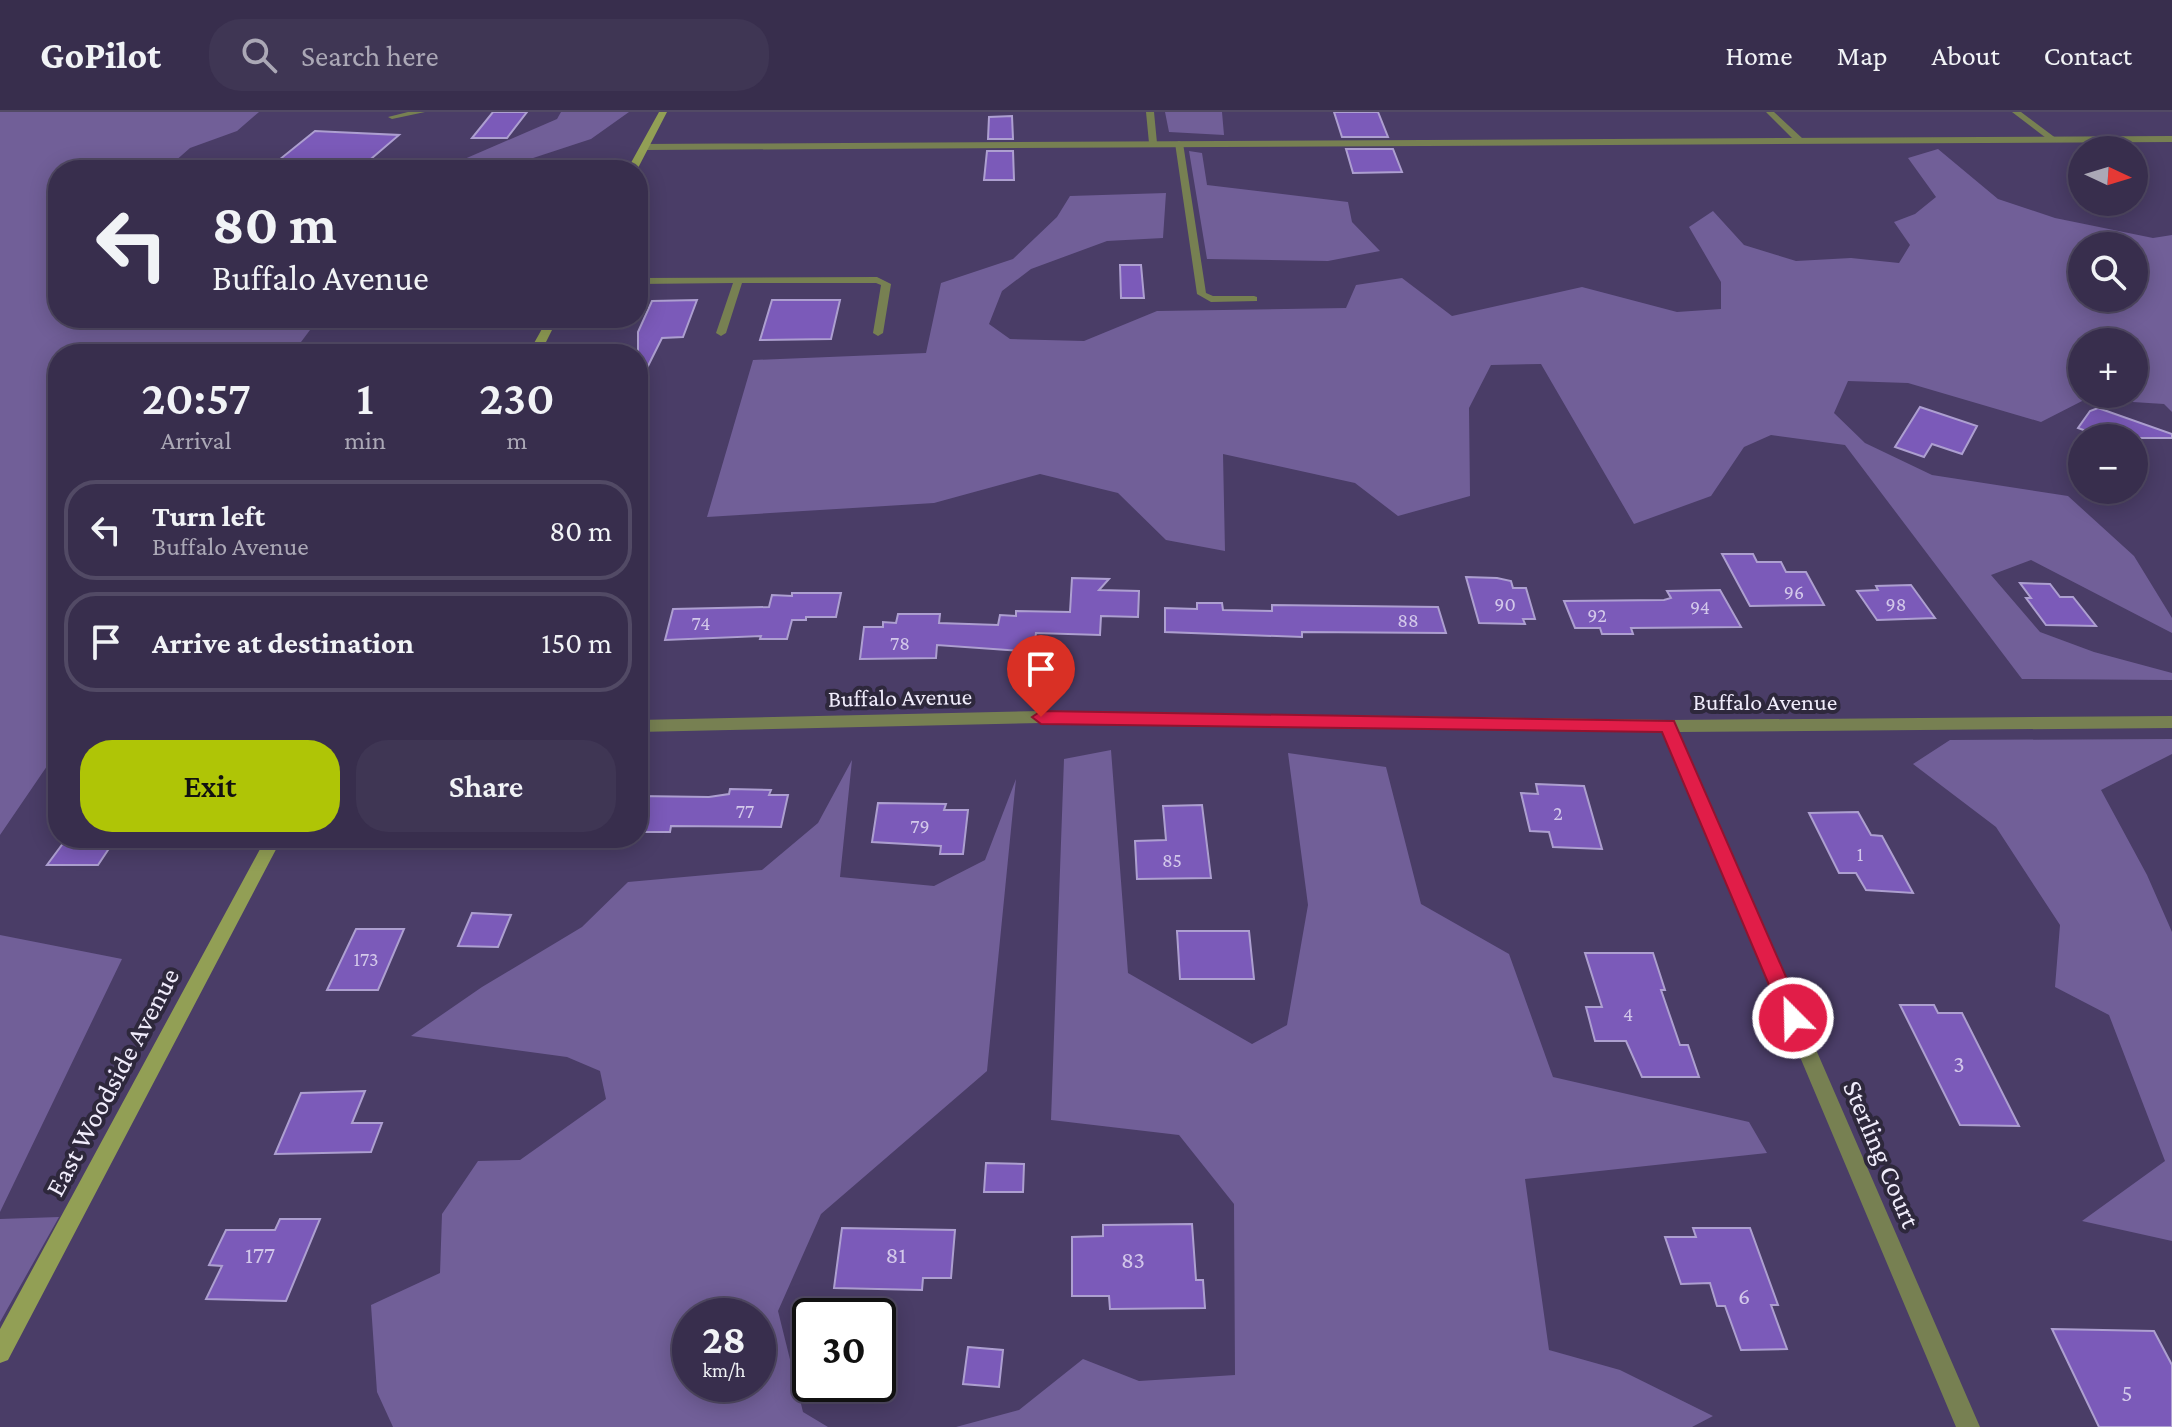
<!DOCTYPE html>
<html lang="en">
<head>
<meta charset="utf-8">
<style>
	:root { --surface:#382e4d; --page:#3f3654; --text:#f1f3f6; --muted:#aba8b6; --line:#524a65; --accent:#afc506 }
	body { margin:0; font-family:"Crimson Pro",serif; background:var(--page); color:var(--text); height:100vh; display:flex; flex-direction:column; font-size:30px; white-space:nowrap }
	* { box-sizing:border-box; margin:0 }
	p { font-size:26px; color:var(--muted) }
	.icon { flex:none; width:44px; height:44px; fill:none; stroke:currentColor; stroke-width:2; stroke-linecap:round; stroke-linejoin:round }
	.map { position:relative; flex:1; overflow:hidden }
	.side { position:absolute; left:48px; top:232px; width:600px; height:504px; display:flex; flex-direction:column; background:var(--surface); border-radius:32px; box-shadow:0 4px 20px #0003,0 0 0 2px var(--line) }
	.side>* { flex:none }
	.hud { position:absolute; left:48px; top:48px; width:600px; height:168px; border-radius:32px; box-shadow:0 4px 20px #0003,0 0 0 2px var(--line); background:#382e4d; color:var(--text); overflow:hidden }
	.needle { width:52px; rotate:94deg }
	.fabs { position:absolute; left:2068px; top:24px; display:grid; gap:16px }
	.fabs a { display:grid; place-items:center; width:80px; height:80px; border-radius:50%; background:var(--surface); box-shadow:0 4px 20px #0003,0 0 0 2px var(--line); font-size:40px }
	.speed { position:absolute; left:672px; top:1186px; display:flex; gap:16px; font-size:40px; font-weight:700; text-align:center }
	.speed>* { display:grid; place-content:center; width:104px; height:104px; border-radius:50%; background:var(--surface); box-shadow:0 4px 20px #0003,0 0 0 2px var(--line); line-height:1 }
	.speed small { font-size:20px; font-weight:400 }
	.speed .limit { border:4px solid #111; border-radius:12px; background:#fff; color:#111 }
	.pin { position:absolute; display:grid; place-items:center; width:68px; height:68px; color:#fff; margin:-82px -34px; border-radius:50% 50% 50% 0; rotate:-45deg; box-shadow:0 0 8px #0007 }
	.pin .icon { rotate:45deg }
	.me { position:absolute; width:88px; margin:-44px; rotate:337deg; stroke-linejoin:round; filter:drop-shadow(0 0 6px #0008) }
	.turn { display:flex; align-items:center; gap:28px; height:168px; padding:0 32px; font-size:36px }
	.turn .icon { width:104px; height:104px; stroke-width:2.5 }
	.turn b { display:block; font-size:56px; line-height:68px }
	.eta { display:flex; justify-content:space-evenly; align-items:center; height:136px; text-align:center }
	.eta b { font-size:48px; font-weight:600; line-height:56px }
	.action { display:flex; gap:16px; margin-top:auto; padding:16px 32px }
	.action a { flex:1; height:92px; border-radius:32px; background:var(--accent); color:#111; font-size:32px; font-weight:600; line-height:92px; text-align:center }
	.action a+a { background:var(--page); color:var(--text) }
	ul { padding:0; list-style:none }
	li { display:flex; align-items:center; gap:24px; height:100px; margin:0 16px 12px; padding:0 16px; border:4px solid var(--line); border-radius:32px }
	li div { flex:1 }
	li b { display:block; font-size:30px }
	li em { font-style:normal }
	header { display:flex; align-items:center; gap:48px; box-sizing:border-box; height:112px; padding:0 40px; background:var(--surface); border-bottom:2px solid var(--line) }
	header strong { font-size:38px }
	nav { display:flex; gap:44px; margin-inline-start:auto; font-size:28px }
	.search { width:560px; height:72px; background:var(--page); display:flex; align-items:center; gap:20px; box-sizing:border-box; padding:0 28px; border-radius:32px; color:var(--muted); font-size:30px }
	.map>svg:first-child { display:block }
	.green { fill:#715f98; fill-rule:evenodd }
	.building { fill:#7b5ab9; stroke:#ad9fd0; stroke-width:2 }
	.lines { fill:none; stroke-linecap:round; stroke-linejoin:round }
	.service { fill:#778052; fill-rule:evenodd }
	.minor { fill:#778052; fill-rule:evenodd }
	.secondary { fill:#929f55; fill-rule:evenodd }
	.route { fill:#e11d48; stroke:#92132f; stroke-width:2 }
	.labels { text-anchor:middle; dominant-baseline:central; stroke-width:8; stroke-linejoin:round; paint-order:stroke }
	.number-label { font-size:20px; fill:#d3c8ea }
	.street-label { font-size:24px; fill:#f0ecfb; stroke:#2e283c }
	.near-number-label { font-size:24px; fill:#d3c8ea }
	.near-street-label { font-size:28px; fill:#f0ecfb; stroke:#2e283c }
</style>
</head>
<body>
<header>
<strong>GoPilot</strong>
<div class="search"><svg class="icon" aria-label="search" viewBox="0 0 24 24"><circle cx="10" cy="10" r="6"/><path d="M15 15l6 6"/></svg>Search here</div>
<nav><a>Home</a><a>Map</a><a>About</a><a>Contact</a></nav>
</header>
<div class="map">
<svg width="2172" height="1315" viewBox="0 0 2172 1315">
	<rect width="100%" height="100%" fill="#4a3d67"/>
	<path class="green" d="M0 0H259L237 19 190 36 165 58H58V153L46 164 58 165V206H319L292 242H58V590L53 596 58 597V638L0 723Z
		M561 0H629L591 27 497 58H439L557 7Z
		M1165 0H1222L1224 23 1169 20Z
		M1938 37 1998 87 2055 106 2153 126 2172 123V300L2164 292 2086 287 2041 310 1908 271 1848 269 1834 301 1865 331 1932 363 2068 384 2134 444 2172 506V521L2031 448 1991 463 2040 520 2094 540 2172 561V568L2022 567 1845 333 1771 323 1744 335 1711 384 1634 412 1541 252 1491 253 1469 296 1470 384 1398 404 1355 371 1223 342 1225 439 1166 428 1118 381 1040 362 934 391 707 405 753 248 926 241 941 171 1013 147 1057 105 1070 84 1166 81 1163 126 1107 129 1031 157 1002 179 989 212 1010 227 1084 229 1157 199 1346 196 1356 173 1402 166 1452 204 1582 175 1677 200 1721 197V170L1689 115 1713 99 1744 133 1796 149 1851 146 1899 151 1910 133 1894 110 1915 102 1936 85 1908 46ZM2082 134H2134V186H2082ZM2082 230H2134V282H2082Z
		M1189 39 1202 41 1207 73 1348 90 1352 110 1380 139 1328 149 1207 147Z
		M2172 627V642L2101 678 2147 763 2172 820V1129L2082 1109 2165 1049 2109 903 2055 875 2060 813 1996 715 1913 652 1950 628Z
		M1111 638 1128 861 1252 932 1287 913 1308 793 1288 641 1386 655 1421 792 1509 842 1553 965 1749 1010 1767 1041 1525 1067 1549 1238 1620 1258 1713 1304 1692 1315H956L1019 1298 1083 1247 1139 1269 1235 1263 1234 1092 1179 1023 1051 1008 1064 647Z
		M852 648 840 765 934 774 985 748 1016 667 987 959 821 1102 778 1199 803 1300 828 1315H393L377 1280 371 1193 440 1161 442 1102 478 1049 520 1048 606 987 600 959 567 945 411 924 482 875 582 815 628 770 762 758 818 711ZM758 1204V1272H690V1204Z
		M0 823 122 847 0 1100Z
		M59 1105 0 1210V1107Z"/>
	<path class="building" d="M493 0H527L507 26H472Z
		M1334 0H1378L1388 25H1342Z
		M1012 4 1013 27H988L989 5Z
		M315 19 335 20 399 23 358 58H274L281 53 274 52Z
		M1346 37H1393L1402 60 1353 61Z
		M987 39H1013L1014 68H984Z
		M1120 153H1141L1144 186H1121Z
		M697 188 683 225 662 226 638 274V220L652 189Z
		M772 188H840L831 227 760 228Z
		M1920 295 1977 314 1962 342 1932 332 1924 345 1895 335Z
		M2098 296 2172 322V326H2105L2078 316 2090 299Z
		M1722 442H1753L1757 450H1781L1786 460H1806L1824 493 1750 494Z
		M1466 465 1497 466 1511 469 1513 476H1526L1535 507H1523L1525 512 1479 511Z
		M1072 466 1109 467 1099 478 1139 479 1138 505 1101 504 1100 523 1036 521 1034 535 1022 534 1021 539 937 533 936 546 860 547 864 515H883V510L896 511 898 502H940L939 511 998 513 1000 503 1016 504V499L1070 500Z
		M2020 471 2050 472 2060 485H2073L2096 514 2046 513 2026 486H2031Z
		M1911 473 1935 506 1877 508 1857 479 1878 478 1876 474Z
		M1720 478 1741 515 1631 516 1633 522H1602L1600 516H1575L1564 489 1664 488 1671 486 1667 479Z
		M792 481H841L836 505H806V508H792L787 527H760L761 524 665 528 673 497 769 495 772 483 792 484Z
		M1197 491H1222L1223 498 1272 499V493L1438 495 1446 521 1302 520V525L1165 520V496L1197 497Z
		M1536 672 1584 674 1602 737 1553 735 1549 720 1530 719 1521 681 1538 682Z
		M730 677 771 678 769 683H788L781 715 671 714 670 720H638V684L709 685 729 682Z
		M878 691 946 692 944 698H968L963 742H940L941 734 872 730Z
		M1202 693 1211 766 1137 767 1135 729 1166 728 1163 694Z
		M1858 700 1871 723 1882 724 1913 781 1866 778 1856 761H1839L1809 701Z
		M67 726H116L98 753H47Z
		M472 801 511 803 498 835 458 834Z
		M356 817H404L378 878H327Z
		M1177 819H1249L1254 867H1180Z
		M1585 841H1653L1665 878H1661L1680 933H1688L1699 965H1642L1626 929H1595L1586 895H1602Z
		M1900 893H1934L1938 901H1962L2019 1014 1960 1013Z
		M365 979 352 1011H382L371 1040 275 1042 301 981Z
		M986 1051 1024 1052 1023 1080H984Z
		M280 1107H320L286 1189 206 1187 222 1154 209 1153 226 1118H275Z
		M1192 1112 1196 1168H1203L1205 1196 1110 1197 1109 1184H1072V1125L1103 1124V1113Z
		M842 1116 955 1118 951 1166H923L922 1178 834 1176Z
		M1693 1116H1750L1778 1193H1771L1787 1237 1741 1238 1725 1194H1717L1710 1171 1681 1172 1665 1125H1696Z
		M2052 1217 2154 1219 2172 1253V1315H2099Z
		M968 1235 1003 1238 999 1275 963 1272Z"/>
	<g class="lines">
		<path class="service" d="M408 0H425L392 7 388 5Z
			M1146 0H1154L1157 31 1153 33 1149 31Z
			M1766 0H1774L1802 26V30H1796Z
			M2012 0H2021L2057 27 2050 29Z
			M1179 29 1183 31 1206 181 1213 184H1254L1257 185V189L1211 190 1197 182 1175 31Z
			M877 165 891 172 883 221 878 224 873 221 881 173 876 171H742L726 221 721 224 716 221 733 171 638 172V166Z"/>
		<path class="minor" d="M2172 24V30L644 38 640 35 644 32Z
			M1041 599 1668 608 2172 604V616L1678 620 1980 1315H1956L1663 620 1041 611 638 620V608Z"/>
		<path class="secondary" d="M659 0H667L637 58H627Z
			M548 206H558L540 242H528Z
			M266 726H282L8 1248 0 1251V1217Z"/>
	</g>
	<path class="route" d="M1041 599 1674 609 1804 906 1801 913 1793 916 1786 913 1662 620 1041 612 1032 605Z"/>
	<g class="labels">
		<g class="number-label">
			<text x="1794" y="480">96</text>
			<text x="1505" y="492">90</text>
			<text x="1896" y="492">98</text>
			<text x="1700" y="495">94</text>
			<text x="1597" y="503">92</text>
			<text x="1408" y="508">88</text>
			<text x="701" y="511">74</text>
			<text x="900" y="531">78</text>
			<text x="745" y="699">77</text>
			<text x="1558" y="701">2</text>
			<text x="920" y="714">79</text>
			<text x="1860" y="742">1</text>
			<text x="1172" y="748">85</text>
			<text x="366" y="847">173</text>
			<text x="1628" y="902">4</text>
		</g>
		<g class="street-label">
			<text transform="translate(900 585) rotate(-1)">Buffalo Avenue</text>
			<text x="1765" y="589">Buffalo Avenue</text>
		</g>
		<g class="near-number-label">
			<text x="1959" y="951">3</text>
			<text x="260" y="1142">177</text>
			<text x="896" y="1142">81</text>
			<text x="1133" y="1147">83</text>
			<text x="1744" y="1183">6</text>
			<text x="2127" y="1280">5</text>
		</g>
		<g class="near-street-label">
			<text transform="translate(112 970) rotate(-62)">East Woodside Avenue</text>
			<text transform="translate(1882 1042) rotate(67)">Sterling Court</text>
		</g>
	</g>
</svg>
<div class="fabs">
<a><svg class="needle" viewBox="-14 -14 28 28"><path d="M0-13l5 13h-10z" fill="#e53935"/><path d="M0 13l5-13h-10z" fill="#aba8b6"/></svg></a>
<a><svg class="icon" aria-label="search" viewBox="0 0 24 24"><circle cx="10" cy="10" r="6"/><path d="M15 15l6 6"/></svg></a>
<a>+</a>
<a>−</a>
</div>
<div class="speed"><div>28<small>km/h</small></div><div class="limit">30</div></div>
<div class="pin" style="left:1041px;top:605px;background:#d93025"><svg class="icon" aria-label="arrive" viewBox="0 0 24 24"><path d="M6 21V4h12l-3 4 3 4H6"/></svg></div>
<svg class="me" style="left:1793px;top:906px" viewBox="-20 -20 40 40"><circle r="17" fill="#e11d48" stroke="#fff" stroke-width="3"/><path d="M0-11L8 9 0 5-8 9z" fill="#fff"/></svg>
<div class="hud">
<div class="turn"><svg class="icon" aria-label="left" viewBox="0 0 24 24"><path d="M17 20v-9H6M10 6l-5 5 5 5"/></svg><div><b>80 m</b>Buffalo Avenue</div></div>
</div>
<section class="side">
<div class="eta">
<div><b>20:57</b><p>Arrival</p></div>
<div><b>1</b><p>min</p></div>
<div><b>230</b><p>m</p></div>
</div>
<ul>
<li><svg class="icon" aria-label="left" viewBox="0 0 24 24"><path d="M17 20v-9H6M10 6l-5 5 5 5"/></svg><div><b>Turn left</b><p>Buffalo Avenue</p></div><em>80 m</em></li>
<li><svg class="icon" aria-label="arrive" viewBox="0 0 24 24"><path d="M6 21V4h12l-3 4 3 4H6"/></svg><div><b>Arrive at destination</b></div><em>150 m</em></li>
</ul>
<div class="action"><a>Exit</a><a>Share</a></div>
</section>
</div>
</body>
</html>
